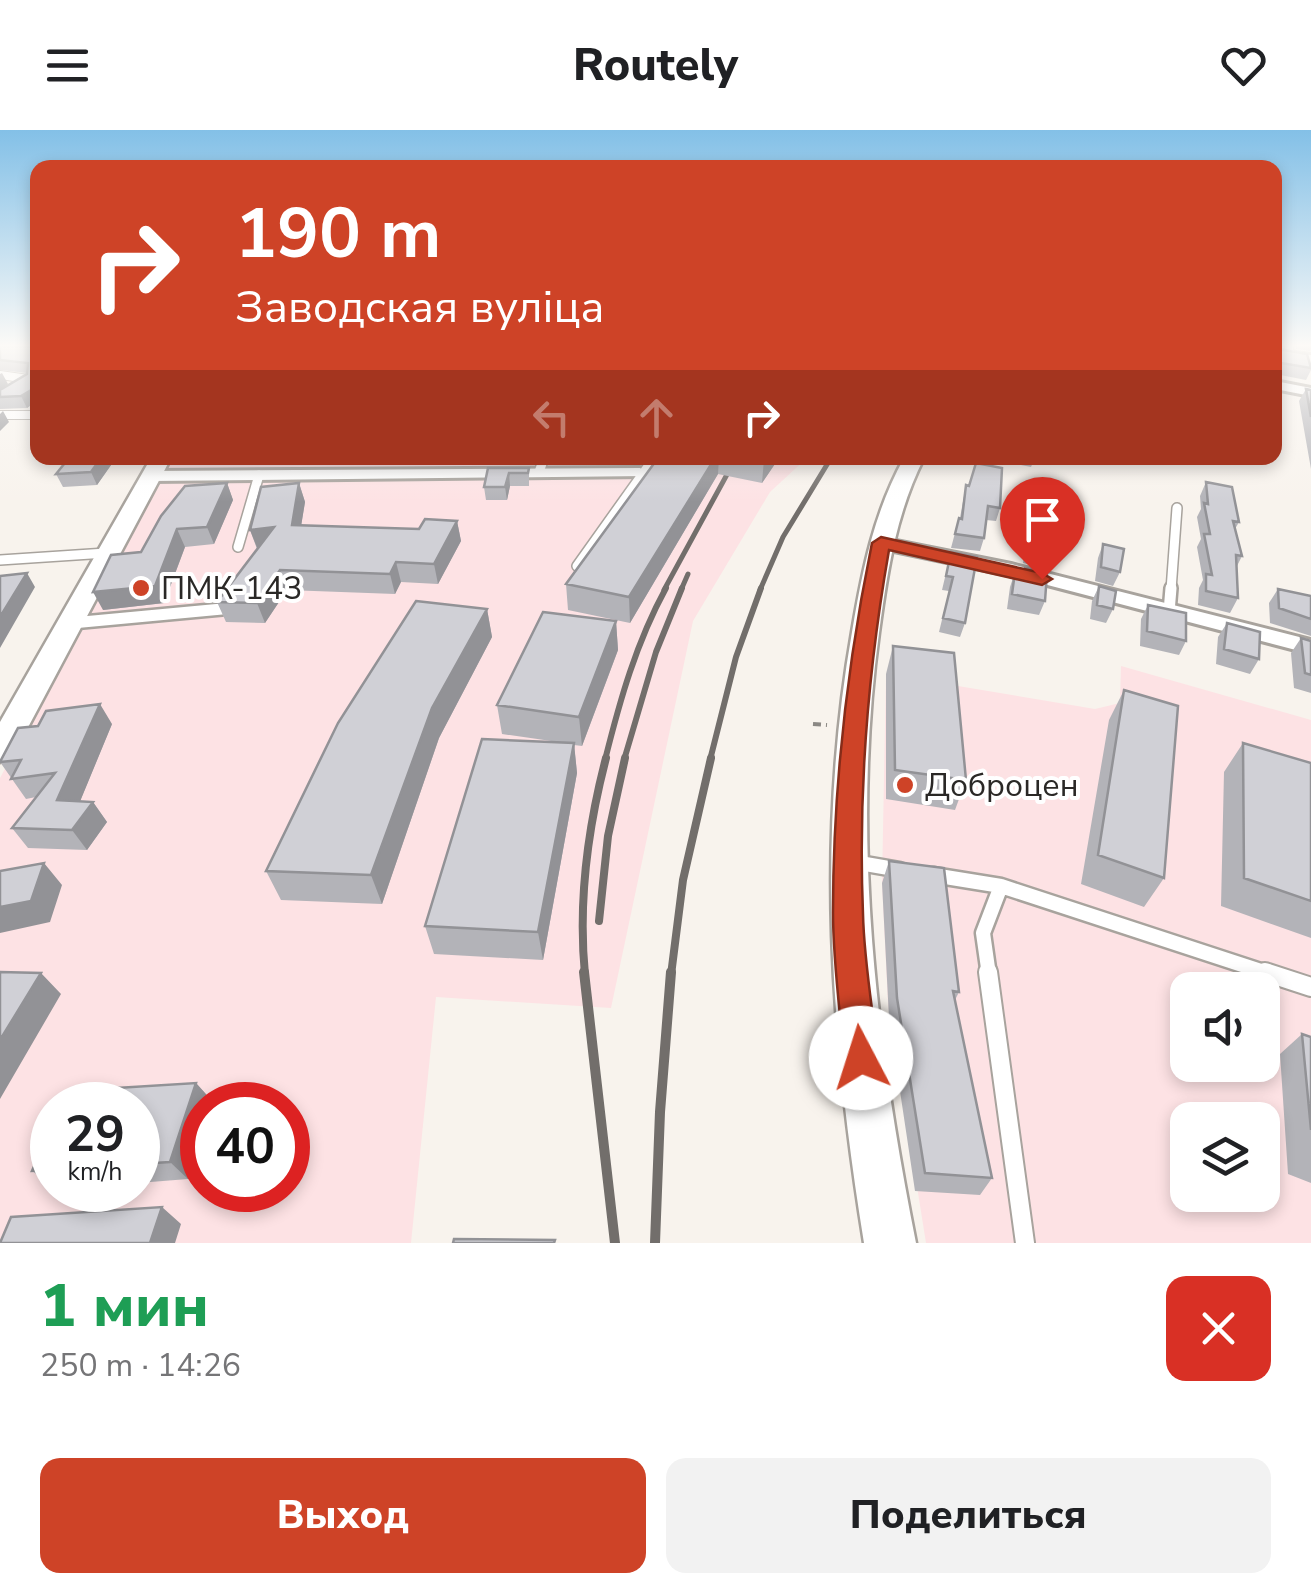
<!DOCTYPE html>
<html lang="ru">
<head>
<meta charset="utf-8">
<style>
	:root { --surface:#fff; --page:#f2f2f2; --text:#202124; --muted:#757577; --accent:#ce4327 }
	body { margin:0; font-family:"Nunito Sans",sans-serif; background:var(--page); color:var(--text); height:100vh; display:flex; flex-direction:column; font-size:38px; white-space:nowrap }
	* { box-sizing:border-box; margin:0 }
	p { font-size:32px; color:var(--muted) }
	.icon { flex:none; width:55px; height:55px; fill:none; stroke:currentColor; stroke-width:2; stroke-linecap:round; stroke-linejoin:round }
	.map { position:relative; height:1113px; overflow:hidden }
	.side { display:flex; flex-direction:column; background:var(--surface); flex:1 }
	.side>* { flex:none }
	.guide { position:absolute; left:30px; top:30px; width:1252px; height:305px; border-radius:20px; box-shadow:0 5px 15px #0003; background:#ce4327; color:#fff; overflow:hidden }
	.controls { position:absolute; left:1170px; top:842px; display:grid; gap:20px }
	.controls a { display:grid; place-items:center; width:110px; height:110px; border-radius:20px; background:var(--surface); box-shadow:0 5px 15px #0003; font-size:50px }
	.speed { position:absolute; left:30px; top:952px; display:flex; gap:20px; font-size:50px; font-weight:700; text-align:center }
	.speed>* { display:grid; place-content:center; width:130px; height:130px; border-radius:50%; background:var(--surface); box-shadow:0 5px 15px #0003; line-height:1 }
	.speed small { font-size:25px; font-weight:400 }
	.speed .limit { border:15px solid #d22; background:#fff; color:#111 }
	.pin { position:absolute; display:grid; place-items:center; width:85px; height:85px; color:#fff; margin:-102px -42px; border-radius:50% 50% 50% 0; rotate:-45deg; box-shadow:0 0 10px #0007 }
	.pin .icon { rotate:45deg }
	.me { position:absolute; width:110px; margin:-55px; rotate:355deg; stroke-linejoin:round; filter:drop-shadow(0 0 8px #0008) }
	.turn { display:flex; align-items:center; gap:35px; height:210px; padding:0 40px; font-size:45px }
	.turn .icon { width:130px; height:130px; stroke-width:2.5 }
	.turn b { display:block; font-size:70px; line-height:85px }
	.lanes { display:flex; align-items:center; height:95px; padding:0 40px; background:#0003; justify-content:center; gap:50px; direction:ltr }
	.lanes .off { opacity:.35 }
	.round { display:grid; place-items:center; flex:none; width:105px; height:105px; border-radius:20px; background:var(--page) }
	.headline { display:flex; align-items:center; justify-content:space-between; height:170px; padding:0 40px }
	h1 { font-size:60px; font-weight:800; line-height:75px; color:#1e9e55 }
	.primary-button { display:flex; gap:20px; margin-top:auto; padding:20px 40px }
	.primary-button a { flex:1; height:115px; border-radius:20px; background:var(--accent); color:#fff; font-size:40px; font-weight:800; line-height:115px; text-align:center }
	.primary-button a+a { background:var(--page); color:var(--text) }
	header { display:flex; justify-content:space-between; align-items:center; height:130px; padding:0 40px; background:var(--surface); font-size:45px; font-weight:800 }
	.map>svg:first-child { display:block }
	.industrial { fill:#fde2e4; fill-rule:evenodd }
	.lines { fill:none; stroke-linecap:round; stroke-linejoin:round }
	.service-far4-casing { stroke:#a8a39d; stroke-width:10 }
	.service-far3-casing { stroke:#a8a39d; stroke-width:12 }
	.service-far2-casing { stroke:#a8a39d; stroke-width:16 }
	.service-far1-casing { stroke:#a8a39d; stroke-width:19 }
	.service-casing { stroke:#a8a39d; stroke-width:22 }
	.minor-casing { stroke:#a8a39d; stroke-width:6 }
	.tertiary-casing { stroke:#a8a39d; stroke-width:5 }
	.path { stroke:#8b8884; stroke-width:4; stroke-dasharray:8 5; stroke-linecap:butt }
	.service-far4 { stroke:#fff; stroke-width:8 }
	.service-far3 { stroke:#fff; stroke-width:9 }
	.service-far2 { stroke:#fff; stroke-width:11 }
	.service-far1 { stroke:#fff; stroke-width:14 }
	.service { stroke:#fff; stroke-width:18 }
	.minor { fill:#fff; fill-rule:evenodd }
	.tertiary { fill:#fff; fill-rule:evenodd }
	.rail-far3 { stroke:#726e6b; stroke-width:5 }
	.rail-far2 { stroke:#726e6b; stroke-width:6 }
	.rail-far1 { stroke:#726e6b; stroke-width:8 }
	.rail { stroke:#726e6b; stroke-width:10 }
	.wall { fill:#b3b3b8 }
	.shaded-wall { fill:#929296 }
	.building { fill:#d0d0d6; stroke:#929296; stroke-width:2.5 }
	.route { fill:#ce4327; stroke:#862c19; stroke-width:2.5 }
	.poi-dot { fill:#ce4327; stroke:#fff; stroke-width:4 }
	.labels { text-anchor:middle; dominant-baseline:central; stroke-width:8; stroke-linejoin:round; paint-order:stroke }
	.poi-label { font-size:32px; fill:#2a2826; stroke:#fff; text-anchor:start }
</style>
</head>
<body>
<header><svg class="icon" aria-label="menu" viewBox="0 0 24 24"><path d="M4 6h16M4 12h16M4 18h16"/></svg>Routely<svg class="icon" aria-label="heart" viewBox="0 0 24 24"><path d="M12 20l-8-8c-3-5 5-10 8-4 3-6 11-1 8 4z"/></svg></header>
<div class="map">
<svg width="1311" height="1113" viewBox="0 0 1311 1113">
	<rect width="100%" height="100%" fill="#f8f3ed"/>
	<path class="industrial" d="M171 328H807L770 362 693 491 611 878 436 867 411 1113H0V648ZM52 975H138V1060H52ZM202 975H288V1060H202Z
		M1121 536 1311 590V1113H926L888 874 882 753 886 544 1095 579 1120 573ZM1188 860H1262V935H1188ZM1188 990H1262V1065H1188Z"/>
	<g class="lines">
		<defs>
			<path id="service-far4" d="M1289 216V226
				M0 245 28 249 0 268
				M0 285H38"/>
			<path id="service-far3" d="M539 342 544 328
				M238 417 259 345
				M0 430 106 423
				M577 436 654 328
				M1171 460 1177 378"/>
			<path id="service-far2" d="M1169 482 1171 458
				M72 493 222 479"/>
			<path id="service-far1" d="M854 732 900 740
				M933 745 1001 756
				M989 845 983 803 1001 756 1273 845"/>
			<path id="service" d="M988 842 1025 1113
				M1265 842 1311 857"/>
			<path id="minor" d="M1275 220 1311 225V233L1275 228Z
				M1275 251 1311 258V266L1275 259Z
				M640 338 648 343 646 346 150 351 142 346 150 341Z
				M881 408 1011 434 1311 510V524L1009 445 875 417V409Z"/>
			<path id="tertiary" d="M151 328H171L16 620 11 628 0 632V592Z
				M904 328H924C896 383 887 443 879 503 851 708 876 911 916 1113H864C831 909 816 706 852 502 862 442 874 382 904 328Z"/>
		</defs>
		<use href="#service-far4" class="service-far4-casing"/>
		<use href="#service-far3" class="service-far3-casing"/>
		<use href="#service-far2" class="service-far2-casing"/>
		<use href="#service-far1" class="service-far1-casing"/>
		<use href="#service" class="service-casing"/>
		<use href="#minor" class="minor-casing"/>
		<use href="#tertiary" class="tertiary-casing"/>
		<path class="path" d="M813 594 827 595"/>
		<use href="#service-far4" class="service-far4"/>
		<use href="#service-far3" class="service-far3"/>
		<use href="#service-far2" class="service-far2"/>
		<use href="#service-far1" class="service-far1"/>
		<use href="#service" class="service"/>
		<use href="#minor" class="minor"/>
		<use href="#tertiary" class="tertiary"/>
		<path class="rail-far3" d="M664 460 736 328
			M681 460 688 444
			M760 460 783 407 831 328"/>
		<path class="rail-far2" d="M605 630C620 570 636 513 666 458
			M624 630 656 522 682 458
			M710 630 736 527 761 458"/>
		<path class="rail-far1" d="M599 791 608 706 625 628
			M585 845C578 773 588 697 606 628
			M671 845 683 750 711 628"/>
		<path class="rail" d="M584 842 615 1113
			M655 1113 660 982 671 842"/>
	</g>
	<path class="wall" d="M0 216H38V270L27 278 0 279V260L27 243 0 240Z
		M1275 216H1282L1278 217V219L1311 235V240L1306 250 1275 244Z
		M1296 216H1311V219L1310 221 1296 219Z
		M1306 259 1311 260V339L1299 271Z
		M69 328H116L97 355 63 357 56 344Z
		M493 328H534L533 335H494Z
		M584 328H609L608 333H584Z
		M658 328H779L762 353 718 344 630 493 568 480 566 454Z
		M997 328H1035L1031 337 996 330Z
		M488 338H529V356H510L507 370H486L484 357Z
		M1206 352 1239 392 1235 399 1242 426 1237 436 1238 468 1230 483 1198 475 1199 458 1203 450 1197 417 1201 409 1197 387 1201 379 1200 366Z
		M227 353 233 370 214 414 185 417 164 473 103 480 141 422Z
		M299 353 305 372 301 396 419 399 457 391 461 411 438 454 401 452 395 464 287 460 265 493 226 492 217 472 257 419 250 400Z
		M966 355 1000 378 996 391 986 390 984 408 980 421 951 418 959 388H960Z
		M1030 406 1048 424 1043 438 1023 433 1025 419Z
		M1103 414 1120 442 1113 456 1095 451 1098 428Z
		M951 422 965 493 960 507 939 502 949 461 942 460Z
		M1025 438 1045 471 1039 485 1007 479 1010 457 1015 442 1023 444Z
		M1099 456 1113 479 1106 493 1090 489 1092 471Z
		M1278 459 1311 466V506L1270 493 1269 473Z
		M1148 475 1186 511 1179 525 1140 516 1141 489Z
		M487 479 492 507 439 608 382 774 281 770 266 741Z
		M616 491 618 520 582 616 574 615 577 643 543 830 434 824 425 796 558 612 502 604 497 575Z
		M1227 493 1259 529 1250 544 1216 534 1218 507Z
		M1301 508 1311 511V563L1294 558 1291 523Z
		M893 516 966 650 955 680 886 669V544Z
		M1124 560 1164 748 1144 777 1081 754 1109 590Z
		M112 594 80 671 93 672 107 692 87 720 28 718 12 698 36 667 26 669 0 632Z
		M1243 613 1311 633V808L1221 776 1224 642Z
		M889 731 959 862 955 870 992 1048 980 1065 915 1061 889 888 882 753Z
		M1302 904 1311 907V1053L1288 1044 1280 924Z
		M196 953 213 972 202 975V1004L188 1049 138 1053V975Z
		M52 996V1055L32 1041Z"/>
	<path class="shaded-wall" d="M2 243 8 254 0 260V244Z
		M38 256V270L27 278 21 266Z
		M3 281 9 292 0 301V284Z
		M101 328H116L97 355 91 342Z
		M715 328H719L718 344 630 493 629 467Z
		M766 328H779L762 353 764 329Z
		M509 343 510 356 507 370 505 357Z
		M227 353 233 370 214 414 207 397Z
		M299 353 305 372 298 415 292 395Z
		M457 391 461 411 438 454 434 434Z
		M274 397 258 420 250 400Z
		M177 399 185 417 164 473 103 480 93 462Z
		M396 432 401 452 395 464 390 444Z
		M280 440 287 460 265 493 257 473Z
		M27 443 35 457 0 518V487Z
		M487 479 492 507 439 608 382 774 371 745 432 578Z
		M616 491 618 520 582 616 579 587Z
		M100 574 112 594 72 691 57 670Z
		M574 613 577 643 543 830 538 802Z
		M93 672 107 692 87 720 72 700Z
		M44 733 62 755 50 792 0 803V777Z
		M41 843 61 864 0 969V910Z
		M196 953 213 972 212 975H202V1004L188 1049 170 1032Z
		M162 1077 181 1094 175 1113H150Z"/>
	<path class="building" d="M0 216H38V256L21 266 0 267V260L27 244 28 233 0 230Z
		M1275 216H1278V219L1307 224 1311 238 1275 232Z
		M1306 259 1311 260V287Z
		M69 328H101L91 342 56 344Z
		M658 328H715L629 467 566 454Z
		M976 333 1002 338 1000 378 988 376 984 408 955 404 959 388 962 389 966 355 969 356Z
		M488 338H529L528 343H509L505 357H484Z
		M1206 352 1232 357 1239 392 1233 391 1242 426 1236 425 1238 468 1206 461V444L1212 445 1204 404H1210L1204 373 1208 374Z
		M227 353 207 397 177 399 155 456 93 462 111 425 141 422 161 386 185 356Z
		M299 353 292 395 419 399 425 389 457 391 434 434 396 432 390 444 280 440 257 473 217 472 274 397 250 400 261 357Z
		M1030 406 1049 409 1048 424 1028 419Z
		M1103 414 1124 419 1120 442 1101 437Z
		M951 422 977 427 965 493 943 488 953 447 946 446Z
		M1025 438 1047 443 1045 471 1012 464 1015 442 1024 444Z
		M27 443 0 487V446Z
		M1099 456 1116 461 1113 479 1097 475Z
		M1278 459 1311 466V489L1279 478Z
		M416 471 487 479 432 578 371 745 266 741 338 593Z
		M1148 475 1186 483V511L1147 501Z
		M543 482 616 491 579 587 497 575Z
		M1227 493 1260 502 1259 529 1224 519Z
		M1301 508 1311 511V545L1305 543Z
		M893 516 954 523 966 650 895 640Z
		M1124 560 1178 576 1164 748 1098 725Z
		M100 574 57 670 93 672 72 700 12 698 55 643 11 649 21 630 0 632 18 598 38 596 46 581Z
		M482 609 574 613 538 802 425 796Z
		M1243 613 1311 633V771L1244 748Z
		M889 731 944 738 959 862 953 861 992 1048 925 1043 897 868Z
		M44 733 31 771 0 777V741Z
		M0 842 41 843 0 910Z
		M1302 904 1311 907V1000Z
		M196 953 170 1032 138 1034V975H62L68 961Z
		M52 996V1040L32 1041Z
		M162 1077 150 1113H0L11 1087Z
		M454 1109 555 1110 554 1113H453Z"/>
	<linearGradient id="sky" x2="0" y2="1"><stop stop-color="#83c0e7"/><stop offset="0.58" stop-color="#fcfaf7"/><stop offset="1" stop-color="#fcfaf7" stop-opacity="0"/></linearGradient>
	<rect width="1311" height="372" fill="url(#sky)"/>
	<path class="route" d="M881 407 1042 443 1052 449 1042 455 889 420C868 540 858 662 863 784 864 832 873 880 878 928L873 940 861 945 849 940 844 928C840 880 833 831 833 783 833 658 847 535 872 413Z"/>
	<g class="poi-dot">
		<circle cx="141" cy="458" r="10"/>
		<circle cx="905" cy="655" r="10"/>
	</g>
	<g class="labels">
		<g class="poi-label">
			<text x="161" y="458">ПМК-143</text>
			<text x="925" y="655">Доброцен</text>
		</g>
	</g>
</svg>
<div class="controls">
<a><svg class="icon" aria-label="sound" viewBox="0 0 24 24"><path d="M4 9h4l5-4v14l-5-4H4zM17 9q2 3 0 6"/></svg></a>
<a><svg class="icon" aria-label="layers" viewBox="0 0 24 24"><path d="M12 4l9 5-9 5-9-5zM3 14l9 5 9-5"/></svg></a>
</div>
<div class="speed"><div>29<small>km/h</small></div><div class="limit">40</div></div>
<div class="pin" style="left:1042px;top:449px;background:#d93025"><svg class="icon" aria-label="arrive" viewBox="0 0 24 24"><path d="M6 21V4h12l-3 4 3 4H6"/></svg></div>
<svg class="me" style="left:861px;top:928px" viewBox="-20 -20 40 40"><circle r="19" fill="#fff"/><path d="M0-13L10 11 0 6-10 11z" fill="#ce4327"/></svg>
<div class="guide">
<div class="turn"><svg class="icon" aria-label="right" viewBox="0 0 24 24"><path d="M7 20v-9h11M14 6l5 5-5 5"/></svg><div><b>190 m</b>Заводская вуліца</div></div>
<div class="lanes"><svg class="icon off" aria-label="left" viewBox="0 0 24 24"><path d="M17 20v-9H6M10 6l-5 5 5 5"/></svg><svg class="icon off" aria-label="ahead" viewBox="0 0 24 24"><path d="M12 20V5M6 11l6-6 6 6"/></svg><svg class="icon" aria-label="right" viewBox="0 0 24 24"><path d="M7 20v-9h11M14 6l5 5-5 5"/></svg></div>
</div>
</div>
<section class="side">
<div class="headline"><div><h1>1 мин</h1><p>250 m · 14:26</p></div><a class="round" style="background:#d93025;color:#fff"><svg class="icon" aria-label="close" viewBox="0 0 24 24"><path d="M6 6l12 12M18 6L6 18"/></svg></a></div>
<div class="primary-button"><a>Выход</a><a>Поделиться</a></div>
</section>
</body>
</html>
